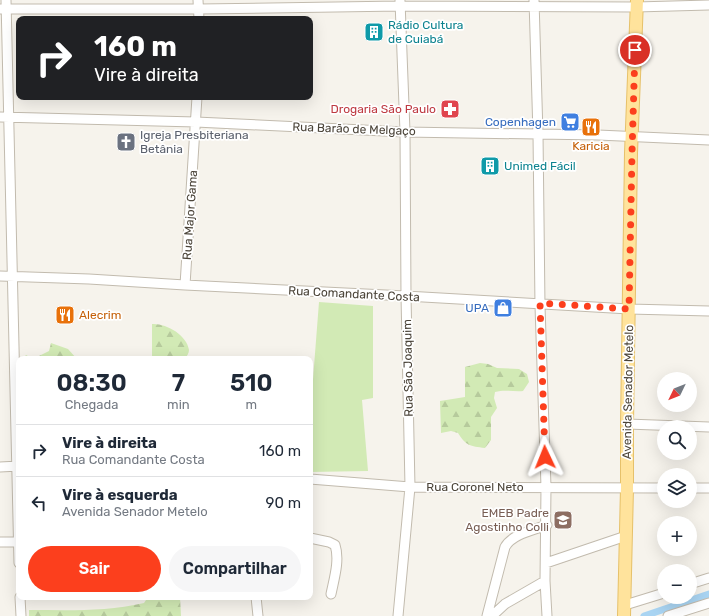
<!DOCTYPE html>
<html lang="pt">
<head>
<meta charset="utf-8">
<style>
	:root { --surface:#fff; --page:#f6f6f7; --text:#1f2937; --muted:#747a83; --line:#e0e1e3; --accent:#fc3f1d }
	body { margin:0; font-family:Rubik,sans-serif; background:var(--page); color:var(--text); height:100vh; display:flex; flex-direction:column; font-size:15px; white-space:nowrap }
	* { box-sizing:border-box; margin:0 }
	p { font-size:13px; color:var(--muted) }
	.icon { flex:none; width:22px; height:22px; fill:none; stroke:currentColor; stroke-width:2; stroke-linecap:round; stroke-linejoin:round }
	.map { position:relative; flex:1; overflow:hidden }
	.details { position:absolute; left:16px; top:356px; width:297px; height:244px; display:flex; flex-direction:column; background:var(--surface); border-radius:8px; box-shadow:0 4px 16px #0002 }
	.details>* { flex:none }
	.hud { position:absolute; left:16px; top:16px; width:297px; height:84px; border-radius:8px; box-shadow:0 4px 16px #0002; background:#202124; color:#fff; overflow:hidden }
	.needle { width:26px; rotate:227deg }
	.buttons { position:absolute; left:657px; top:372px; display:grid; gap:8px }
	.buttons a { display:grid; place-items:center; width:40px; height:40px; border-radius:50%; background:var(--surface); box-shadow:0 4px 16px #0002; font-size:20px }
	.pin { position:absolute; display:grid; place-items:center; width:34px; height:34px; color:#fff; margin:-17px; border:2px solid #fff; border-radius:50%; box-shadow:0 1px 4px #0007 }
	.me { position:absolute; width:44px; margin:-22px; rotate:358deg; stroke-linejoin:round; filter:drop-shadow(0 0 3px #0008) }
	.turn { display:flex; align-items:center; gap:14px; height:84px; padding:0 12px; font-size:18px }
	.turn .icon { width:52px; height:52px; stroke-width:2.5 }
	.turn b { display:block; font-size:28px; line-height:34px }
	.eta { display:flex; justify-content:space-evenly; align-items:center; height:68px; text-align:center }
	.eta b { font-size:24px; font-weight:600; line-height:28px }
	.action { display:flex; gap:8px; margin-top:auto; padding:8px 12px }
	.action a { flex:1; height:46px; border-radius:24px; background:var(--accent); color:#fff; font-size:16px; font-weight:600; line-height:46px; text-align:center }
	.action a+a { background:var(--page); color:var(--text) }
	ul { padding:0; list-style:none }
	li { display:flex; align-items:center; gap:12px; height:52px; padding:0 12px; border-top:1px solid var(--line) }
	li div { flex:1 }
	li b { display:block; font-size:15px }
	li em { font-style:normal }
	.map>svg:first-child { display:block }
	.green { fill:#d2eab5 }
	.forest { fill:url(#forest-firs) }
	.lines { fill:none; stroke-linecap:round; stroke-linejoin:round }
	.canal { stroke:#a9d4f2; stroke-width:7 }
	.minor-casing { stroke:#c2bbae; stroke-width:11 }
	.major-casing { stroke:#e6c16a; stroke-width:14 }
	.minor { stroke:#fff; stroke-width:9 }
	.major { stroke:#ffe39c; stroke-width:12 }
	.route { stroke:#fc3f1d; stroke-width:7; stroke-dasharray:0 12.6 }
	.labels { text-anchor:middle; dominant-baseline:central; stroke-width:3.5; stroke-linejoin:round; paint-order:stroke }
	.culture-label { font-size:12px; fill:#0d838f; stroke:#fff; text-anchor:start }
	.health-label { font-size:12px; fill:#be3a42; stroke:#fff; text-anchor:end }
	.shop-label { font-size:12px; fill:#366cbe; stroke:#fff; text-anchor:end }
	.street-label { font-size:12px; fill:#4b4439; stroke:#fff }
	.worship-label { font-size:12px; fill:#5b616d; stroke:#fff; text-anchor:start }
	.food-label { font-size:12px; fill:#c56008; stroke:#fff }
	.education-label { font-size:12px; fill:#785e54; stroke:#fff; text-anchor:end }
</style>
</head>
<body>
<div class="map">
<svg width="709" height="616" viewBox="0 0 709 616">
	<defs>
		<pattern id="forest-firs" width="22" height="20" patternUnits="userSpaceOnUse"><rect width="22" height="20" fill="#d2eab5"/><path d="M5 1l3.5 6h-7zM16 11l3.5 6h-7z" fill="#b6ca9c"/></pattern>
	</defs>
	<rect width="100%" height="100%" fill="#f6f3ec"/>
	<path class="green" d="M319 302 373 306V398L362 400 368 471 310 472V418Z"/>
	<path class="forest" d="M152 324C166 323 187 335 189 350 189 353 187 356 185 359H152Z
		M51 343 68 349 77 359H23L26 355 33 359 49 351Z
		M480 363 488 364 497 368 519 369 527 374 529 382 523 391C513 392 505 389 495 392L494 398 497 408 491 417V440L485 448C470 446 466 446 458 433L451 431 441 433 440 401 465 397V367Z
		M148 597H180L181 616H29V610C67 610 106 612 144 603Z"/>
	<g class="lines">
		<path class="canal" d="M644 616 709 594"/>
		<defs>
			<path id="minor" d="M6 0 19 563
				M198 0 199 19
				M534 0 538 134 540 306 546 487 545 581 547 616
				M0 9H199L400 6 636 7 709 5
				M0 117 196 122 405 132 598 135 709 140
				M0 276 89 279 185 285 406 296 629 309 709 311
				M185 285 197 97
				M627 424 709 427
				M0 467 19 466
				M310 479 410 487 664 488
				M690 488H709
				M310 538 329 542 335 545C340 560 334 579 331 594
				M0 542H19
				M546 563 626 536
				M690 584 709 578
				M20 597 21 616
				M256 597 258 616
				M625 605 664 593
				M398 616 410 487 406 296 405 132 400 1
				M487 616 505 547C512 534 534 530 547 525
				M492 616 505 604 545 581
				M668 616 709 603"/>
			<path id="major" d="M624 616 627 488V424L631 153 637 0"/>
		</defs>
		<use href="#minor" class="minor-casing"/>
		<use href="#major" class="major-casing"/>
		<use href="#minor" class="minor"/>
		<use href="#major" class="major"/>
	</g>
	<g class="lines">
		<path class="route" d="M545 457 540 303 629 309 632 153 635 50"/>
	</g>
	<defs>
		<symbol id="building-square" viewBox="-11 -11 22 22"><rect x="-9" y="-9" width="18" height="18" rx="4" fill="#0f9aa8" stroke="#fff"/><path d="M-4-6H4V6H1V3H-1V6H-4ZM-2.5-4.3h1.7v1.8h-1.7ZM.8-4.3h1.7v1.8H.8ZM-2.5-1h1.7V.8h-1.7ZM.8-1h1.7V.8H.8Z" fill="#fff"/></symbol>
		<symbol id="pharmacy-square" viewBox="-11 -11 22 22"><rect x="-9" y="-9" width="18" height="18" rx="4" fill="#e0444e" stroke="#fff"/><path d="M-2-6h4v4h4v4h-4v4h-4v-4h-4v-4h4Z" fill="#fff"/></symbol>
		<symbol id="supermarket-square" viewBox="-11 -11 22 22"><rect x="-9" y="-9" width="18" height="18" rx="4" fill="#3f7fe0" stroke="#fff"/><path d="M-6-5.5h2.5l.6 2H6L4.5 2H-2.5L-4.4-4H-6ZM-1.5 3.2a1.3 1.3 0 1 0 .1 0ZM3 3.2a1.3 1.3 0 1 0 .1 0Z" fill="#fff"/></symbol>
		<symbol id="restaurant-square" viewBox="-11 -11 22 22"><rect x="-9" y="-9" width="18" height="18" rx="4" fill="#e8710a" stroke="#fff"/><path d="M-5-6h1v4h1v-4h1v4h1v-4h1v5L-1.5 .5V6h-2V.5L-5-1ZM5-6V6H3V1.5H1.5Q1.5-4 5-6Z" fill="#fff"/></symbol>
		<symbol id="church-square" viewBox="-11 -11 22 22"><rect x="-9" y="-9" width="18" height="18" rx="4" fill="#6b7280" stroke="#fff"/><path d="M-1.2-6h2.4v3.5h3.3v2.4h-3.3V6h-2.4V-.1h-3.3v-2.4h3.3Z" fill="#fff"/></symbol>
		<symbol id="shop-square" viewBox="-11 -11 22 22"><rect x="-9" y="-9" width="18" height="18" rx="4" fill="#3f7fe0" stroke="#fff"/><path d="M-5-2.5h2.3a2.7 3.5 0 0 1 5.4 0H5L5.5 6h-11ZM-1.5-2.5h3a1.5 2.3 0 0 0-3 0Z" fill="#fff"/></symbol>
		<symbol id="school-square" viewBox="-11 -11 22 22"><rect x="-9" y="-9" width="18" height="18" rx="4" fill="#8d6e63" stroke="#fff"/><path d="M0-5L7-2L0 1L-7-2ZM-4 1L0 2.5L4 1V4Q0 6-4 4Z" fill="#fff"/></symbol>
	</defs>
	<g fill-rule="evenodd">
		<use href="#building-square" x="363" y="21" width="22" height="22"/>
		<use href="#pharmacy-square" x="439" y="98" width="22" height="22"/>
		<use href="#supermarket-square" x="559" y="111" width="22" height="22"/>
		<use href="#restaurant-square" x="580" y="116" width="22" height="22"/>
		<use href="#church-square" x="115" y="131" width="22" height="22"/>
		<use href="#building-square" x="479" y="155" width="22" height="22"/>
		<use href="#shop-square" x="492" y="297" width="22" height="22"/>
		<use href="#restaurant-square" x="54" y="304" width="22" height="22"/>
		<use href="#school-square" x="552" y="509" width="22" height="22"/>
	</g>
	<g class="labels">
		<g class="culture-label">
			<text x="388" y="25">Rádio Cultura<tspan x="388" dy="14">de Cuiabá</tspan></text>
			<text x="504" y="166">Unimed Fácil</text>
		</g>
		<g class="health-label">
			<text x="436" y="109">Drogaria São Paulo</text>
		</g>
		<g class="shop-label">
			<text x="556" y="122">Copenhagen</text>
			<text x="489" y="308">UPA</text>
		</g>
		<g class="street-label">
			<text transform="translate(354 129) rotate(2)">Rua Barão de Melgaço</text>
			<text transform="translate(190 215) rotate(-86)">Rua Major Gama</text>
			<text transform="translate(354 294) rotate(3)">Rua Comandante Costa</text>
			<text transform="translate(408 368) rotate(-91)">Rua São Joaquim</text>
			<text transform="translate(628 392) rotate(-89)">Avenida Senador Metelo</text>
			<text x="475" y="487">Rua Coronel Neto</text>
		</g>
		<g class="worship-label">
			<text x="140" y="135">Igreja Presbiteriana<tspan x="140" dy="14">Betânia</tspan></text>
		</g>
		<g class="food-label">
			<text x="591" y="146">Karicia</text>
			<text x="79" y="315" text-anchor="start">Alecrim</text>
		</g>
		<g class="education-label">
			<text x="549" y="513">EMEB Padre<tspan x="549" dy="14">Agostinho Colli</tspan></text>
		</g>
	</g>
</svg>
<div class="buttons">
<a><svg class="needle" viewBox="-14 -14 28 28"><path d="M0-13l5 13h-10z" fill="#e53935"/><path d="M0 13l5-13h-10z" fill="#747a83"/></svg></a>
<a><svg class="icon" aria-label="search" viewBox="0 0 24 24"><circle cx="10" cy="10" r="6"/><path d="M15 15l6 6"/></svg></a>
<a><svg class="icon" aria-label="layers" viewBox="0 0 24 24"><path d="M12 4l9 5-9 5-9-5zM3 14l9 5 9-5"/></svg></a>
<a>+</a>
<a>−</a>
</div>
<div class="pin" style="left:635px;top:50px;background:#d93025"><svg class="icon" aria-label="arrive" viewBox="0 0 24 24"><path d="M6 21V4h12l-3 4 3 4H6"/></svg></div>
<svg class="me" style="left:545px;top:457px" viewBox="-20 -20 40 40"><path d="M0-17L14 15 0 8-14 15z" fill="#fc3f1d" stroke="#fff" stroke-width="4"/></svg>
<div class="hud">
<div class="turn"><svg class="icon" aria-label="right" viewBox="0 0 24 24"><path d="M7 20v-9h11M14 6l5 5-5 5"/></svg><div><b>160 m</b>Vire à direita</div></div>
</div>
<section class="details">
<div class="eta">
<div><b>08:30</b><p>Chegada</p></div>
<div><b>7</b><p>min</p></div>
<div><b>510</b><p>m</p></div>
</div>
<ul>
<li><svg class="icon" aria-label="right" viewBox="0 0 24 24"><path d="M7 20v-9h11M14 6l5 5-5 5"/></svg><div><b>Vire à direita</b><p>Rua Comandante Costa</p></div><em>160 m</em></li>
<li><svg class="icon" aria-label="left" viewBox="0 0 24 24"><path d="M17 20v-9H6M10 6l-5 5 5 5"/></svg><div><b>Vire à esquerda</b><p>Avenida Senador Metelo</p></div><em>90 m</em></li>
</ul>
<div class="action"><a>Sair</a><a>Compartilhar</a></div>
</section>
</div>
</body>
</html>
